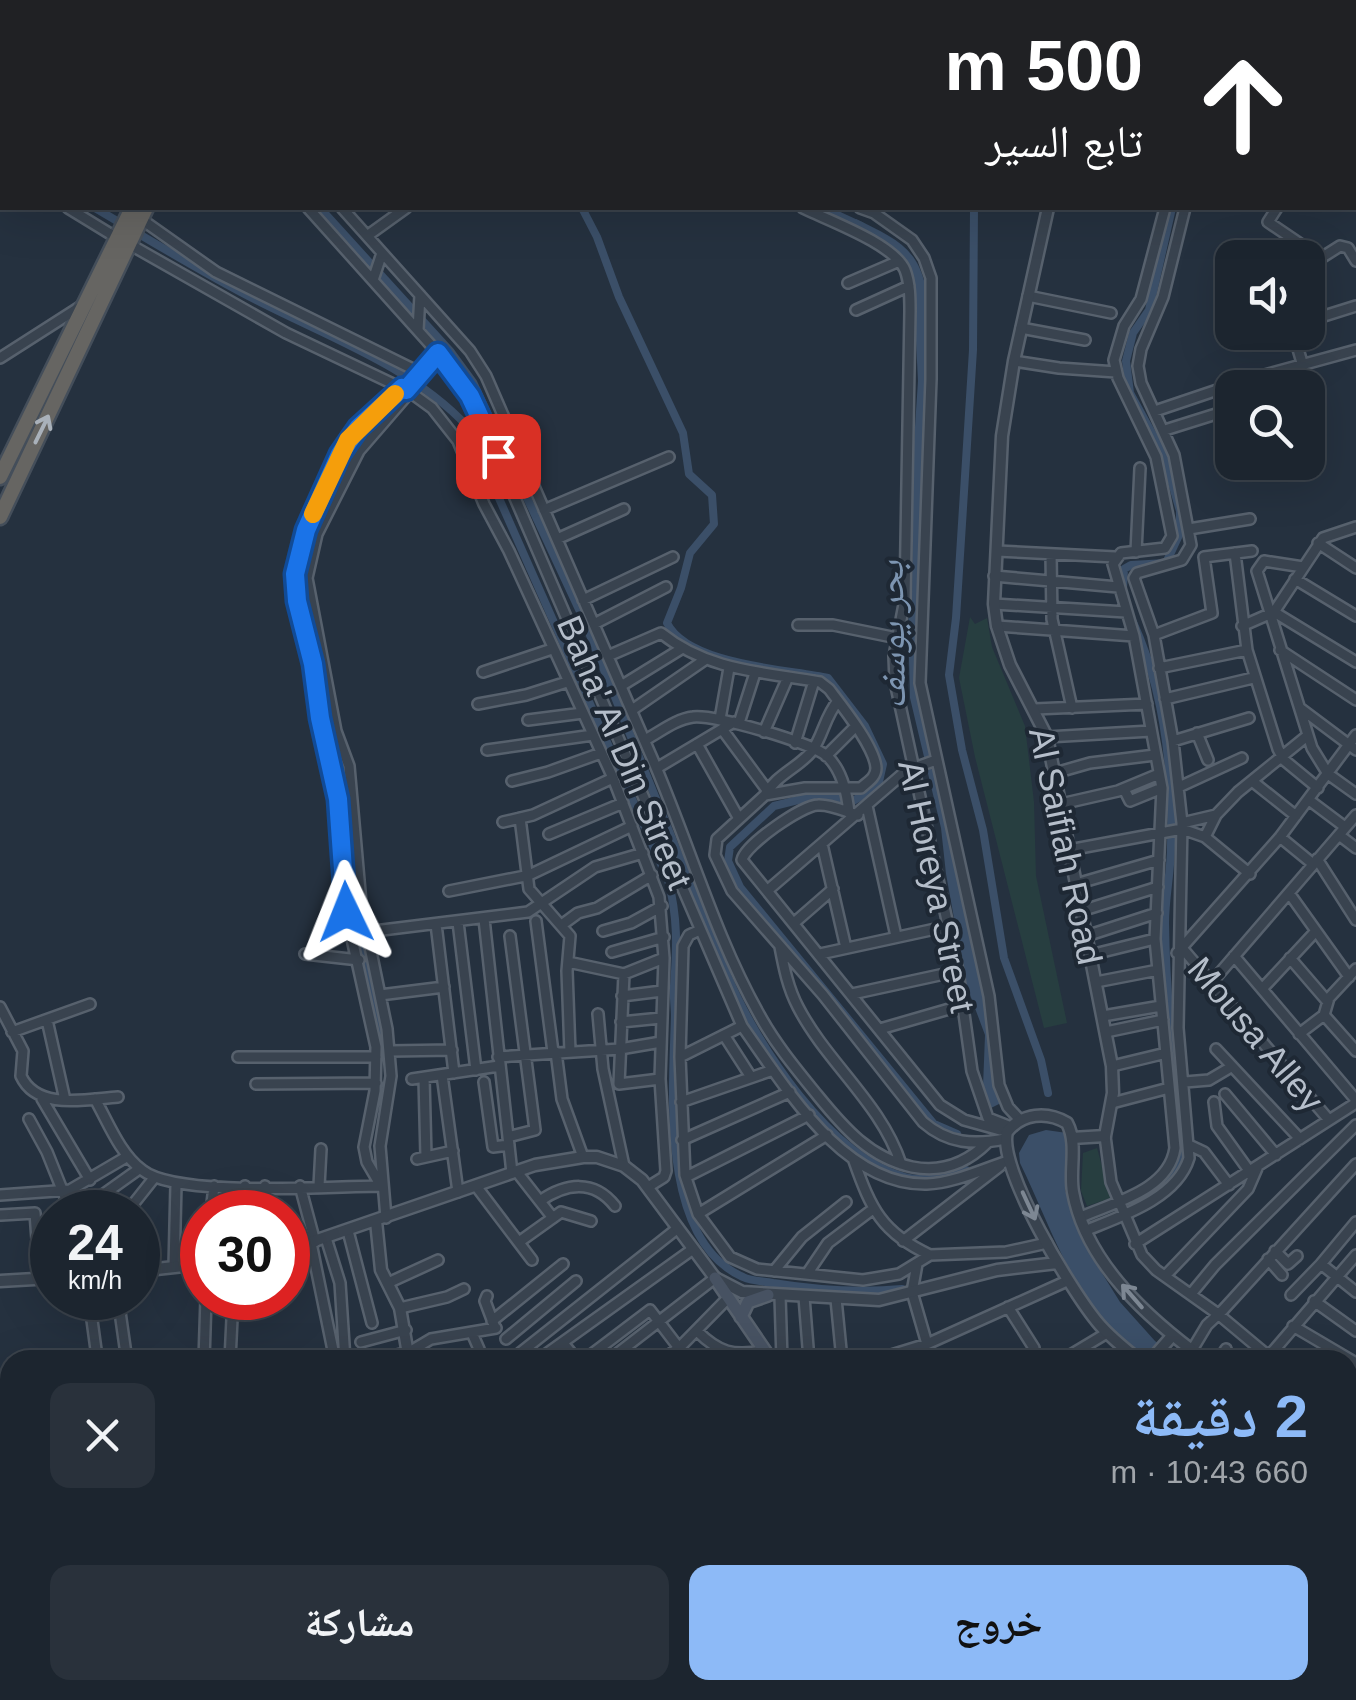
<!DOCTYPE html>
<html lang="ar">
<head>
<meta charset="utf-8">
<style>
	:root { --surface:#1c252f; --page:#29313b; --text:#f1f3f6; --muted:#a0a5aa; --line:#3a424b; --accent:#8dbaf7 }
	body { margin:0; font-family:Arial,"Noto Naskh Arabic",sans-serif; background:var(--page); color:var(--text); direction:rtl; height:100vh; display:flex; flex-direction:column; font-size:38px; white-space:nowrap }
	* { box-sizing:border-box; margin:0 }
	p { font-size:32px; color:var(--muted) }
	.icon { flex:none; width:55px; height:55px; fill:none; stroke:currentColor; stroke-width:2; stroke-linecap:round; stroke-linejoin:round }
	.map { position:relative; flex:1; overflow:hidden; direction:ltr }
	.details { position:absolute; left:0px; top:1350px; width:1358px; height:350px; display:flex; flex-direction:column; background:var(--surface); border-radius:30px 30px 0 0; box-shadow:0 10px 40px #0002,0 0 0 2px var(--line); direction:rtl }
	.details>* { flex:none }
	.guide { position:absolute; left:0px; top:0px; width:1358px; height:210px; box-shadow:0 10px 40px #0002,0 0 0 2px var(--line); direction:rtl; background:#202124; color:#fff; overflow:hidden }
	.fabs { position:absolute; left:1215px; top:240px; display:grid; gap:20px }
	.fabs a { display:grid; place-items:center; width:110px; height:110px; border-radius:20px; background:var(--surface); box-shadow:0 10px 40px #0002,0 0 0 2px var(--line); font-size:50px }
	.speed { position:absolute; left:30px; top:1190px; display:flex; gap:20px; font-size:50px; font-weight:700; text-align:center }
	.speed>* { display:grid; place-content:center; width:130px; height:130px; border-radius:50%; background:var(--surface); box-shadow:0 10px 40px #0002,0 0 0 2px var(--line); line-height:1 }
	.speed small { font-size:25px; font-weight:400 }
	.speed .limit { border:15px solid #d22; background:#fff; color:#111 }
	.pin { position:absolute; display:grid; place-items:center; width:85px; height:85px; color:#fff; margin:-42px; border-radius:20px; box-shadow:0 5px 15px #0006 }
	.me { position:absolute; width:110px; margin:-55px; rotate:358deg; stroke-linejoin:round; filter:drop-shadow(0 0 8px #0008) }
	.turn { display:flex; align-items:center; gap:35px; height:210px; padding:0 50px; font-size:45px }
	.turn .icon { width:130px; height:130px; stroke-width:2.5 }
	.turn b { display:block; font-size:70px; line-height:85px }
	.round { display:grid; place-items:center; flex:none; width:105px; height:105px; border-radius:20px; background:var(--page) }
	.headline { display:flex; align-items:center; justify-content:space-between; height:170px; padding:0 50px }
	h1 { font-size:60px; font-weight:700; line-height:75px; color:var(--accent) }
	.cta { display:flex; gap:20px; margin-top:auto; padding:20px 50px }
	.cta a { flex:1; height:115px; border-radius:20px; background:var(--accent); color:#111; font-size:40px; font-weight:700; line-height:115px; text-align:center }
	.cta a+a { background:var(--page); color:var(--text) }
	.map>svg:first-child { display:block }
	.green { fill:#273e40 }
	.water { fill:#3b4f68 }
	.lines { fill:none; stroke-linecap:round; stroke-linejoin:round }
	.canal { stroke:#3b4f68; stroke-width:8 }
	.minor-casing { stroke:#57616d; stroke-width:14 }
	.tertiary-casing { stroke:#57616d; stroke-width:15 }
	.secondary-casing { stroke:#57616d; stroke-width:16 }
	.trunk-casing { stroke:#444e5a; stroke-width:19 }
	.minor { stroke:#39434f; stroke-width:9 }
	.tertiary { stroke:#39434f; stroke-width:10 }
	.secondary { stroke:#475262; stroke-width:11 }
	.trunk { stroke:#666562; stroke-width:14 }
	.oneway { stroke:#a9b1ba }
	.oneway2 { stroke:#7d8793 }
	.route-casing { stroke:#114b97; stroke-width:25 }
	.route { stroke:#1a73e8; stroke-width:18 }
	.slow { stroke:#f59e0b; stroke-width:18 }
	.labels { text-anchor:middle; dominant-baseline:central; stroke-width:8; stroke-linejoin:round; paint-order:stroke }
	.street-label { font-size:35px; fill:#b5beca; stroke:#1e2834 }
	.water-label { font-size:38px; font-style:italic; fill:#7d95b1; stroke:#1e2834 }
</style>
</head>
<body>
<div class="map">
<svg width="1356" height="1700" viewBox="0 0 1356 1700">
	<rect width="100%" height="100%" fill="#25313f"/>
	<path class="green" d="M970 617 975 624 987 618 992 647 1025 726 1034 802 1036 876 1067 1023 1044 1028 975 757 959 678Z
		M1097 1148 1111 1198 1087 1206 1081 1191 1083 1153Z"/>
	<path class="water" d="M856 219C892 237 918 246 926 289L923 539 919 557 922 595 917 673 938 788 952 833 963 886 965 917 989 1014 995 1085 1001 1103 991 1108 983 1087 985 1035 966 984 946 874 941 828 910 698 908 623 912 592 913 457 918 381 913 280 901 255 853 229Z
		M1046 1130 1067 1133 1065 1190 1087 1249 1120 1302 1155 1341 1180 1360H1146C1132 1348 1117 1337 1105 1323 1066 1278 1046 1216 1020 1163L1019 1153 1029 1135Z"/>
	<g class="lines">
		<path class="canal" d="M134 0 136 2
			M448 0 449 2
			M679 0V2
			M953 2V0
			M1241 2 1243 0
			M0 157 2 158
			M95 208C148 239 201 272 256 300 328 337 411 366 467 426L668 880C678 917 677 948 674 986 673 996 675 1006 675 1016 673 1090 659 1240 743 1277 751 1281 763 1281 773 1283 816 1290 858 1293 902 1289
			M320 208 451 352 473 382 583 618 728 977C757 1045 829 1156 905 1177 924 1182 947 1176 966 1170
			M582 208 597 237 619 297 683 433 689 474 712 495 714 524 690 553 681 588 667 623C688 665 786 669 828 678L865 726 883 764 878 786 853 801 818 795 774 806 730 847 728 861 740 887 934 1124 957 1134
			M822 208 861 226
			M974 208 973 350 956 618 949 675 962 750 983 830 1004 958 1041 1060 1048 1093
			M1123 589 1124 569 1131 565 1166 563 1180 533V511L1164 455 1130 393 1126 361 1133 333 1149 310 1172 208
			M1133 622C1164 690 1173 772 1171 846 1171 872 1165 897 1165 923 1166 999 1174 1075 1185 1151 1176 1176 1160 1187 1139 1201
			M313 630 303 586V559L315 522 357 440 397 400
			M316 644 335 763
			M346 842 353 911 382 1038"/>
		<defs>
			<path id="minor" d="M124 0 126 2
				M667 0 668 2
				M687 0 688 2
				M973 0 1021 2
				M1213 0 1219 2
				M1290 0 1295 2
				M787 2 793 0
				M947 2 948 0
				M1066 2 1067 0
				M1183 2 1184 0
				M1231 2 1232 0
				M1249 2 1251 0
				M1355 6 1356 4
				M0 149 2 151
				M0 165 2 166
				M68 208 117 238
				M308 208 438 353 475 405 742 1026C785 1086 843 1186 927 1184 954 1183 983 1169 1008 1161
				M342 208 470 351 486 376C540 501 595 626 649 751 688 839 713 933 760 1016 776 1045 797 1070 818 1096 844 1128 870 1158 912 1167 942 1173 967 1163 988 1142
				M803 208C830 221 894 244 905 270 910 283 910 298 910 311L905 599 894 656 895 682 958 971 972 1071 988 1118 1011 1127
				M860 208 874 213 912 240 924 258 931 278V379L920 683 989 996 999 1085 1008 1107 1020 1120
				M1277 208 1268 222 1321 258
				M141 219 216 272 421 373
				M367 236 406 208
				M129 244 286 333 410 392 432 408 458 441 484 504 509 551 613 778 659 897 664 958 660 1079 666 1171 664 1177 648 1187
				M373 280 382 253
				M848 283 899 261
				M1308 288 1321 258 1340 246 1348 248 1356 261
				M1028 296 1111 313
				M856 310 909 286
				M1308 321 1356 306
				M1021 328 1085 340
				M418 330 420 295
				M1293 332 1303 366
				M0 358 83 305
				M1014 361 1059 368 1116 372
				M406 390 438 353
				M1155 411 1250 379 1356 350
				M1165 430 1232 409
				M544 510 669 457
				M1189 529 1250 519
				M557 539 624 509
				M1318 543 1356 568
				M997 551 1115 557
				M1136 552 1140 468
				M1235 553 1247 650 1278 749 1284 760 1318 788
				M1051 554 1052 619 1072 708
				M1303 567 1264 561 1257 571 1312 748 1328 774 1356 794
				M994 576 1118 587
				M1295 579 1356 616
				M583 600 673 557
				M994 604 1126 612
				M1274 612 1356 662
				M594 624 666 587
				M798 625H833L897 638
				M997 626 1134 636
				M1242 626 1274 612 1323 538 1356 527
				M1154 635 1212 613 1204 557 1252 551
				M1280 650 1356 700
				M608 656 661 633C708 671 763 672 820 682L829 689C842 706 875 747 876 768 876 778 867 782 861 788H805L765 795 717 839 715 855 732 891 823 995 923 1122C948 1144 974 1145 1005 1139
				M1159 668 1247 650
				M483 672 552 649
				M621 686 681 649
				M1165 699 1253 678
				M478 704 526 695 567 682
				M1300 708 1356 750
				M1035 709 1147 704
				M632 710 706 659
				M720 719 729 668
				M528 720 583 713
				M739 723 755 673
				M722 729 767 790
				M764 732 788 677
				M1197 733 1208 760
				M1047 737 1151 731
				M645 740C660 732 676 719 693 717 714 714 812 743 827 756 842 770 847 793 849 813
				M1173 741 1249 718
				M795 743 814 681
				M697 744 738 817
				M487 750 593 735
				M826 756 855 727
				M657 768 734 722
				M1055 773 1090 763 1155 755
				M512 781 548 772 601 753
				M1252 781 1296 816
				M1179 787 1242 758
				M1124 789 1130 801 1162 788
				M765 795C776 775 798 768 812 751 823 736 825 716 838 701
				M1309 800 1345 827
				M1061 804 1118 791 1159 774
				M867 806 896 936
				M858 815C846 812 831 804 818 805 802 805 745 845 742 860L940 1105 964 1120 1000 1130
				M520 818 529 889 570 936 567 971 570 1052
				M503 822 533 815 613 778
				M1182 823 1216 815
				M549 834 623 803
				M1339 835 1356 848
				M1205 837 1216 815 1238 792 1307 736
				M1280 837 1313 864
				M822 844 846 948
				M1069 850 1182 829 1205 837 1250 874
				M1317 859 1356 920
				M525 877 632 826
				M1076 884 1159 860
				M768 890 906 771 936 760
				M449 891 525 876
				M1289 893 1349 977
				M1081 911 1158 887
				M484 919 512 1173
				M536 921 553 1052
				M458 922 476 1070
				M794 923 833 889
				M436 924 454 1073
				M563 924 578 913 597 908 652 875
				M700 930 689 935 683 946 680 1057 685 1175 698 1214 730 1257 757 1269 863 1280 899 1274 930 1255 1006 1252 1047 1243
				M603 931 631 923 662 906
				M366 932 528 912 595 867 643 853
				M1086 936 1157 913
				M780 947C784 968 788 988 798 1007 827 1063 881 1103 901 1164
				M1182 948 1329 1120
				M612 952 664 937
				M1177 953 1280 837 1356 735
				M305 954 359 960
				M820 954 949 926
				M1090 955 1155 939
				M1234 956 1356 1100
				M1290 958 1327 1001
				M568 962 624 974 664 958
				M624 974 619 1084 660 1079
				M1096 982 1158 970
				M1212 982 1356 815
				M1262 989 1316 931
				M852 994 958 971
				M380 995 444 987
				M622 996 662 991
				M0 1007 23 1051 21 1076C37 1111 87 1099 118 1097
				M598 1014 603 1069 624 1166
				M1324 1015 1356 1051
				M1103 1016 1161 1006
				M47 1020 65 1100
				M621 1022 661 1018
				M880 1029 963 1005
				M12 1032 90 1004
				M1106 1032 1163 1020
				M1299 1034 1324 1015 1329 998 1356 969
				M724 1035 751 1077
				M1216 1049 1300 1139
				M390 1051 452 1050
				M556 1052 562 1099 583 1157
				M238 1057H376
				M498 1057 620 1049 661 1042
				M680 1057 742 1026
				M1112 1066 1166 1053
				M442 1075 458 1192
				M424 1078 426 1157
				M412 1079 499 1066
				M484 1082 493 1147 509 1145
				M1185 1082 1209 1080 1231 1067
				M256 1084 376 1083
				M1225 1094 1276 1155
				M42 1099 90 1180
				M95 1099C108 1122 120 1154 142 1170 177 1198 331 1186 381 1186L367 1162 364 1147 375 1091 376 1047 346 912 342 826 334 772 320 718 313 664 297 601 295 574 306 530 340 454 358 428 402 388
				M681 1102 773 1070
				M1214 1102 1217 1126 1250 1172
				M1112 1103 1169 1088
				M29 1119 47 1152 71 1212
				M1105 1136 1111 1182 1142 1255 1156 1270 1218 1314 1273 1360
				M508 1137 535 1130 510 936
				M682 1140 790 1092
				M1189 1145 1204 1152 1229 1185
				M417 1159 453 1151
				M854 1161C871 1209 882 1233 930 1255
				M517 1172 553 1218
				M686 1177 809 1115
				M265 1186 268 1212
				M300 1186 315 1242
				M319 1186 321 1149
				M476 1186 532 1260
				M0 1195 70 1190 128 1156
				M540 1201C566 1183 594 1179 615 1206
				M71 1211 104 1194 139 1169
				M127 1212 154 1178
				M211 1212 214 1186
				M241 1212 245 1186
				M698 1214 827 1135
				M1 1215 35 1213 40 1279
				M1081 1217C1115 1202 1169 1190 1175 1148L1155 939 1162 788 1134 636 1113 564 1121 553 1165 548 1172 536 1156 457 1118 378 1114 360 1124 326 1141 299 1165 208
				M386 1218 380 1146 391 1076 387 1029 361 903 349 766 336 731 307 578 317 534 359 451 410 392
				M1356 1222 1321 1264 1356 1292
				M1087 1230C1122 1216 1177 1198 1189 1158L1178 1028 1182 823 1173 741 1154 635 1134 578 1137 573 1182 560 1191 545 1174 455 1141 383 1138 366 1141 349 1163 297 1185 208
				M348 1231 372 1323
				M326 1238 340 1283 345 1360
				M903 1241 1000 1166
				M519 1242 561 1212 591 1221
				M311 1243 335 1360
				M1135 1244 1356 1103
				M1275 1251 1288 1264 1297 1256
				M1268 1259 1282 1275
				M917 1264 912 1292 927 1344
				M174 1267 176 1184
				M774 1271 802 1237 846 1202
				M807 1274 828 1243 873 1209
				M1165 1276 1248 1189 1258 1166
				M388 1283 438 1260
				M1191 1294 1215 1265 1356 1125
				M1291 1295 1321 1264
				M487 1296 485 1301 494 1325
				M780 1296 782 1360
				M804 1297 809 1360
				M89 1298 97 1357
				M118 1298 126 1354
				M836 1299 842 1360
				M1314 1301 1356 1331
				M1008 1307 1034 1348
				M400 1308 447 1297 464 1289
				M492 1321 563 1264
				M1293 1326 1356 1363
				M697 1331C719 1353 733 1356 763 1351
				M472 1333 479 1349V1360
				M506 1339 576 1281
				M361 1342 406 1330
				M563 1343 577 1360
				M1192 1350 1207 1325 1223 1310 1356 1164
				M520 1353 678 1228
				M1269 1356 1356 1255
				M91 1360 126 1354 153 1360
				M204 1360 206 1298
				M230 1360 233 1298
				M375 1360 409 1352 431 1339 496 1328
				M538 1360 693 1249
				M584 1360 650 1310 679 1348
				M609 1360 715 1278
				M662 1360 679 1348 728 1298
				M875 1360 927 1344 1067 1281
				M1062 1360 1107 1333
				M1219 1360 1226 1349
				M1312 1360 1315 1355
				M4 1395 10 1393
				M0 1424 10 1425
				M1348 1428 1356 1435
				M1348 1500 1356 1505
				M1348 1569 1354 1558
				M1348 1664 1356 1674
				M346 1690 359 1700
				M646 1690 658 1700
				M680 1690 688 1700
				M849 1690 869 1700
				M1111 1690 1125 1700
				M1249 1690 1267 1700
				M921 1693 1006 1691
				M716 1695 721 1690
				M1163 1695 1167 1690
				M146 1700 159 1690
				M377 1700 384 1690
				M425 1700 435 1690
				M546 1700 563 1690
				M695 1700 709 1690
				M752 1700 761 1690
				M782 1700 790 1690
				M829 1700 836 1690
				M871 1700 879 1690
				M1042 1700 1049 1690
				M1139 1700 1147 1690
				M1271 1700 1276 1690
				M1309 1700 1318 1690"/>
			<path id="tertiary" d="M1097 2 1098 0
				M1048 208 1014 361 1002 436 994 604 997 626 1010 665 1047 737 1112 1066 1113 1093 1105 1136 1072 1138
				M376 1221 381 1270 400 1308 409 1360
				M288 1250 535 1165 583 1157H597L624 1166 642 1180 715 1278 742 1292 879 1300 997 1270 1057 1263
				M138 1271 202 1264
				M0 1281 52 1278
				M1139 1360C1125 1349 1111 1338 1099 1324 1073 1294 997 1168 1007 1132 1022 1113 1047 1111 1067 1123 1078 1144 1069 1170 1073 1192 1086 1264 1150 1320 1205 1360
				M1151 1360 1172 1336
				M1348 1447 1356 1451
				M1348 1493 1356 1496
				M625 1690 641 1700"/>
			<path id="secondary" d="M161 0 163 2
				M715 1278 771 1360
				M741 1317 748 1302 768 1295
				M920 1690 922 1700"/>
			<path id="trunk" d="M225 2 226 0
				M245 2 246 0
				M0 477 132 208
				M0 517 146 208"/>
		</defs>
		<use href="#minor" class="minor-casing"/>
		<use href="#tertiary" class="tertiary-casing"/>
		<use href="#secondary" class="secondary-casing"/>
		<use href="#trunk" class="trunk-casing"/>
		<use href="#minor" class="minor"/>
		<use href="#tertiary" class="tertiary"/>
		<use href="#secondary" class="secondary"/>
		<use href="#trunk" class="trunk"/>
	</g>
	<defs><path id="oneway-shaft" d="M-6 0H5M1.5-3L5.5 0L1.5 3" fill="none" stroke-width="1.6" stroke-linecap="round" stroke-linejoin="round" transform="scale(2.5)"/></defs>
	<use class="oneway" href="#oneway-shaft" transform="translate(42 429) rotate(-64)"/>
	<g class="oneway2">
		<use href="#oneway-shaft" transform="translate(1029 1206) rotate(65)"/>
		<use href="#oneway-shaft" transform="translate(1132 1296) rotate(-131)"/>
	</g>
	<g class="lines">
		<defs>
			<path id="route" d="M346 912 338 799 320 718 313 664 297 601 295 574 306 530 340 454 358 428 402 388 406 390 438 353 470 396 498 456"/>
		</defs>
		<use href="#route" class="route-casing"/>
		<use href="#route" class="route"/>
		<path class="slow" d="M313 514 348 440 395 394"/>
	</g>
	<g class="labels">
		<g class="street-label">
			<text transform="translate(625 752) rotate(67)">Baha' Al Din Street</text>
			<text transform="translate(1066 846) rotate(78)">Al Saifiah Road</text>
			<text transform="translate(937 886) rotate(78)">Al Horeya Street</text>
			<text transform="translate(1256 1034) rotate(50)">Mousa Alley</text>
		</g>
		<g class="water-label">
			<text transform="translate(891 635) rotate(-91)">بحر يوسف</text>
		</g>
	</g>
</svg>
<div class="fabs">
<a><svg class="icon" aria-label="sound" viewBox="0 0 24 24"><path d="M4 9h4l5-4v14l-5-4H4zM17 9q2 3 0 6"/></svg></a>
<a><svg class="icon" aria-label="search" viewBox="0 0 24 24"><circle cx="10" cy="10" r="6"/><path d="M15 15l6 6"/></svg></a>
</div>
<div class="speed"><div>24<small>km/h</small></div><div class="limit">30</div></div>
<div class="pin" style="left:498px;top:456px;background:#d93025"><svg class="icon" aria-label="arrive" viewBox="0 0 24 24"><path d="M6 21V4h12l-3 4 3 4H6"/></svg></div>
<svg class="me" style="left:346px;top:912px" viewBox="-20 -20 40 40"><path d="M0-17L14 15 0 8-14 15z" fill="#1a73e8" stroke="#fff" stroke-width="4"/></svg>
<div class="guide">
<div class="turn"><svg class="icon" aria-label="ahead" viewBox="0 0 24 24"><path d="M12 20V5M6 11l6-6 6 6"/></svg><div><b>500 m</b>تابع السير</div></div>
</div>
<section class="details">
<div class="headline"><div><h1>2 دقيقة</h1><p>660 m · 10:43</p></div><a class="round"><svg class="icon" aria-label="close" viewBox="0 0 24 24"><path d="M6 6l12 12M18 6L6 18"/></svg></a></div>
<div class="cta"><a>خروج</a><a>مشاركة</a></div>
</section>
</div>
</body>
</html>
